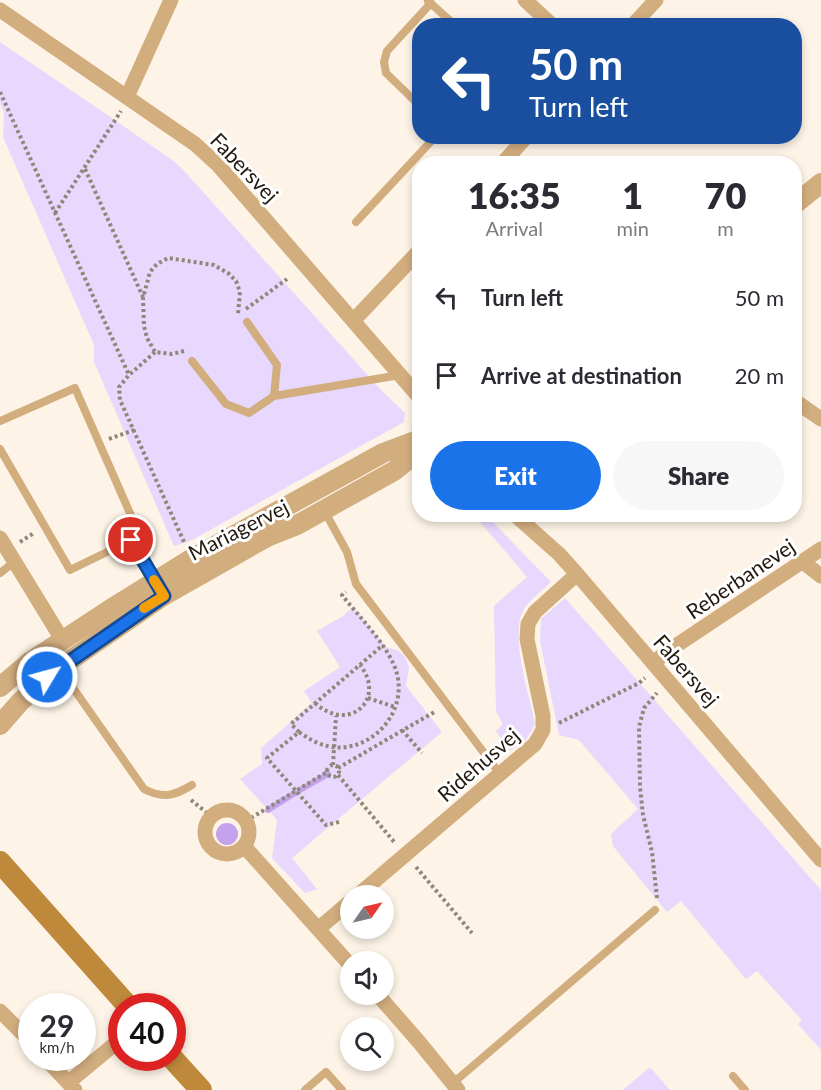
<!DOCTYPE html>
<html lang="en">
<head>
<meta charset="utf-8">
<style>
	:root { --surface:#fff; --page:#f7f7f7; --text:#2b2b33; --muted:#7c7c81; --accent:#1a73e8 }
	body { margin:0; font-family:Lato,sans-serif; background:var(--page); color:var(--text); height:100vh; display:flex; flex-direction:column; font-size:22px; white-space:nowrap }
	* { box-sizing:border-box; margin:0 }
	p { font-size:20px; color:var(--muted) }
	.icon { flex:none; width:33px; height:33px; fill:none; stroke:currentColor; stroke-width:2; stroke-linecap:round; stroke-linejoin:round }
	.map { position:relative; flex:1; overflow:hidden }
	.details { position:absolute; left:412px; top:156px; width:390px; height:366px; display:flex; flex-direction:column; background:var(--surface); border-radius:24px; box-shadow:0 3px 9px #0003 }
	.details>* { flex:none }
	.banner { position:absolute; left:412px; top:18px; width:390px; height:126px; border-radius:24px; box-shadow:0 3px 9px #0003; background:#1a4fa0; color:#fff; overflow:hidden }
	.needle { width:39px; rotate:56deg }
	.tools { position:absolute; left:340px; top:885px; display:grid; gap:12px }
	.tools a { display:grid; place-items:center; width:54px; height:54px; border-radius:50%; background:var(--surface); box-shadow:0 3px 9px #0003; font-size:30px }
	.speed { position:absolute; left:18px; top:993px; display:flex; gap:12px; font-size:30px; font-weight:700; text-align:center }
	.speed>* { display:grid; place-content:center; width:78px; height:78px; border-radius:50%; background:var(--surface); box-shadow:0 3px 9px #0003; line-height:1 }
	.speed small { font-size:15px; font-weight:400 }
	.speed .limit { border:9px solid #d22; background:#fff; color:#111 }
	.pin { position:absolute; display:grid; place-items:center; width:51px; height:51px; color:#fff; margin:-26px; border:3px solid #fff; border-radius:50%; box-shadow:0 2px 6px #0007 }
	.me { position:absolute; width:66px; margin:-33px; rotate:53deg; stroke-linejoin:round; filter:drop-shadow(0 0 4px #0008) }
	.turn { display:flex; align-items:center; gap:21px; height:126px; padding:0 18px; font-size:27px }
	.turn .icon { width:78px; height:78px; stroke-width:2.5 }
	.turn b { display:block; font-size:42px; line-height:51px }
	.eta { display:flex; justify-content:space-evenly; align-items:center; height:102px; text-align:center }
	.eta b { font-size:36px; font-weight:800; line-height:42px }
	.button { display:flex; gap:12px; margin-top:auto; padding:12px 18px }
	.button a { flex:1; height:69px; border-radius:36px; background:var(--accent); color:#fff; font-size:24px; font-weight:800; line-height:69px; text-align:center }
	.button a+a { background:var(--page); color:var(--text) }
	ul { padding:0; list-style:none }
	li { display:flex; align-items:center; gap:18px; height:78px; padding:0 18px }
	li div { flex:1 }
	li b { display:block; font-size:22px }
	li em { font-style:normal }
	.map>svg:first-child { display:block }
	.green { fill:#e8d8fe }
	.water { fill:#c4a3ec }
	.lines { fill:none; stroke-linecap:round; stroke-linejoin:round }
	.stream { stroke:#c4a3ec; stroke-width:6 }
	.path { stroke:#90877b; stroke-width:4; stroke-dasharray:3 3; stroke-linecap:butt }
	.service { stroke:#d2ad7e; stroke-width:8 }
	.minor { stroke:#d2ad7e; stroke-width:15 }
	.tertiary { stroke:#d2ad7e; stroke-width:20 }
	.secondary { stroke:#bf893c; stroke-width:22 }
	.route-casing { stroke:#114b97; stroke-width:15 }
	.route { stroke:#1a73e8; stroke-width:10 }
	.slow { stroke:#f59e0b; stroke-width:10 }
	.labels { text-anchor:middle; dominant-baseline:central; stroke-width:6; stroke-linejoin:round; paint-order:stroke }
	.street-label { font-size:21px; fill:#231a0f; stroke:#fff }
</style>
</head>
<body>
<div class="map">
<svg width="821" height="1090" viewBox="0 0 821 1090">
	<rect width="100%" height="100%" fill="#fdf3e6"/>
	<path class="green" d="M0 42 109 116 175 162 186 173 382 391 405 413 404 422 192 540 174 546 94 362V345L3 137 4 113 0 104Z
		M474 515H486L551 582C542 591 527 601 522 613 511 639 529 695 535 723 529 741 514 754 495 752L491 748 501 739 496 731 503 724 496 712 494 606 527 577Z
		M565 598 821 890V1050L798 1024 802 1020 757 971 746 979 681 901 667 912 613 846 611 834 638 809 579 740 559 735 540 641 541 619Z
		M353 607 386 647 399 651 405 657 409 667 406 686 442 732 292 858 317 889 305 893 272 858 277 820 240 779 262 764 261 748 312 703 304 691 340 667 317 631 343 616Z
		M650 1067 670 1090H623Z"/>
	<path class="water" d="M216 834a11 11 0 1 1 22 0a11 11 0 1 1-22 0Z"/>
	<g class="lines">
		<path class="stream" d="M300 790 328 774
			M268 810 295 793"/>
		<path class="path" d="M0 92 129 375
			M85 169 143 297
			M55 213 121 111
			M246 309 287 279
			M184 351 172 354 155 352 147 338 144 326 143 298 150 272 157 264 168 258 214 265 228 273 236 281 240 292 238 314
			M155 352 129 375 119 387 120 400 184 542
			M109 439 134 430
			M20 542 34 533
			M368 698 395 707
			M315 703C349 734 387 699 360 665
			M559 723 639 683 645 678
			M402 730 422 753
			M299 732 291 724 383 645
			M333 765 336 716
			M327 771a6 6 0 1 1 12 0a6 6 0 1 1-12 0Z
			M338 768 436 711
			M338 775 395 843
			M191 800 211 816
			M246 821 327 772
			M339 822 326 825 267 758 299 732C309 739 319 745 332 747 372 752 407 713 397 674 390 647 359 617 342 595L346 592
			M416 867 472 933
			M657 898 652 852 643 815 640 787 639 727 644 708 657 693"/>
		<path class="service" d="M428 1 456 26
			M420 106 386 73 384 62 387 51 431 3
			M356 222 436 136
			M192 361 226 404 249 413 274 396 277 365 247 322
			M274 396 400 375
			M0 421 75 388 140 536 70 570 0 449
			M325 512 347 552 356 584 500 774
			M131 540 155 581
			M0 573 14 562
			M59 668 144 789C163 799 174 796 192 785
			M733 1076 745 1090
			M453 1083 655 910
			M305 1090 326 1072 342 1090"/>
		<path class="minor" d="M525 0 553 26
			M0 10 195 144 218 165 420 398
			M632 26 656 0
			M127 97 171 0
			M502 164 527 136
			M354 320 420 250
			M795 401 821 419
			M514 514 559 554 577 574 821 860
			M0 538 63 641
			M803 562 821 576
			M654 663 665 653 821 549
			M205 832a22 22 0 1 1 44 0a22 22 0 1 1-44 0Z
			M244 846 351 966
			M357 896 535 744 543 730V716L527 639 528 624 535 612 577 574
			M318 929 351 901
			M377 994 419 1042 458 1090
			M0 1011 32 1043
			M45 1058 75 1090
			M69 1082 122 1038"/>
		<path class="tertiary" d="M795 204 821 183
			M0 687 31 661 109 610 191 559 383 453 420 439
			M0 725 21 701 59 668 163 596 267 537 297 525 394 471 420 450"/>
		<path class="secondary" d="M0 862 128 1006
			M172 1058 201 1090"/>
	</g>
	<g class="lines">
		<defs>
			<path id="route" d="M47 677 164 596 131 540"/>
		</defs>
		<use href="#route" class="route-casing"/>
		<use href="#route" class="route"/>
		<path class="slow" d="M144 608 164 596 154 580"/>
	</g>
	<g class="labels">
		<g class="street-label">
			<text transform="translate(245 167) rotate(46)">Fabersvej</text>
			<text transform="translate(238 529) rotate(-27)">Mariagervej</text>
			<text transform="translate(740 578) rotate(-34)">Reberbanevej</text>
			<text transform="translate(687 670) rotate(49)">Fabersvej</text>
			<text transform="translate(478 764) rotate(-41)">Ridehusvej</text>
		</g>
	</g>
</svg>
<div class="tools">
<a><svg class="needle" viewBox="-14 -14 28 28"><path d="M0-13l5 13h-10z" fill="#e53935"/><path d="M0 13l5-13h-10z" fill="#7c7c81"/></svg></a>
<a><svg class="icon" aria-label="sound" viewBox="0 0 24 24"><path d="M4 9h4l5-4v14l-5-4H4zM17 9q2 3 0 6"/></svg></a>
<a><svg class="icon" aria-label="search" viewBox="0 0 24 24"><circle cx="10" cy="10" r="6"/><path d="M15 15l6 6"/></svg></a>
</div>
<div class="speed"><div>29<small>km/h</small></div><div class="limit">40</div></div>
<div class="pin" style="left:131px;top:540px;background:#d93025"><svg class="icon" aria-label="arrive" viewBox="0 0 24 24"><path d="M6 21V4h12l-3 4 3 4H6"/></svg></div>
<svg class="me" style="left:47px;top:677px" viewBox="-20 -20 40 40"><circle r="17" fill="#1a73e8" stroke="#fff" stroke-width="3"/><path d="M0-11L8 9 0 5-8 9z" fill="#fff"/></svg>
<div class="banner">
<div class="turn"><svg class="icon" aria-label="left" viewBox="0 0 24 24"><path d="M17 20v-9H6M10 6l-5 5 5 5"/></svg><div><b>50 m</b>Turn left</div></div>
</div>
<section class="details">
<div class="eta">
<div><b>16:35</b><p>Arrival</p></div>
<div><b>1</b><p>min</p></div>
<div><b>70</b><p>m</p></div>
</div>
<ul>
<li><svg class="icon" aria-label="left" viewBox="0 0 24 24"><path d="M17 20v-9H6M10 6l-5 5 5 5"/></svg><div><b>Turn left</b></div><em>50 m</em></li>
<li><svg class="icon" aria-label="arrive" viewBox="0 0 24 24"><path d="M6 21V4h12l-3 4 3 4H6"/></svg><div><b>Arrive at destination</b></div><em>20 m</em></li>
</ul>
<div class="button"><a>Exit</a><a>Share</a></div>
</section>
</div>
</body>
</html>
